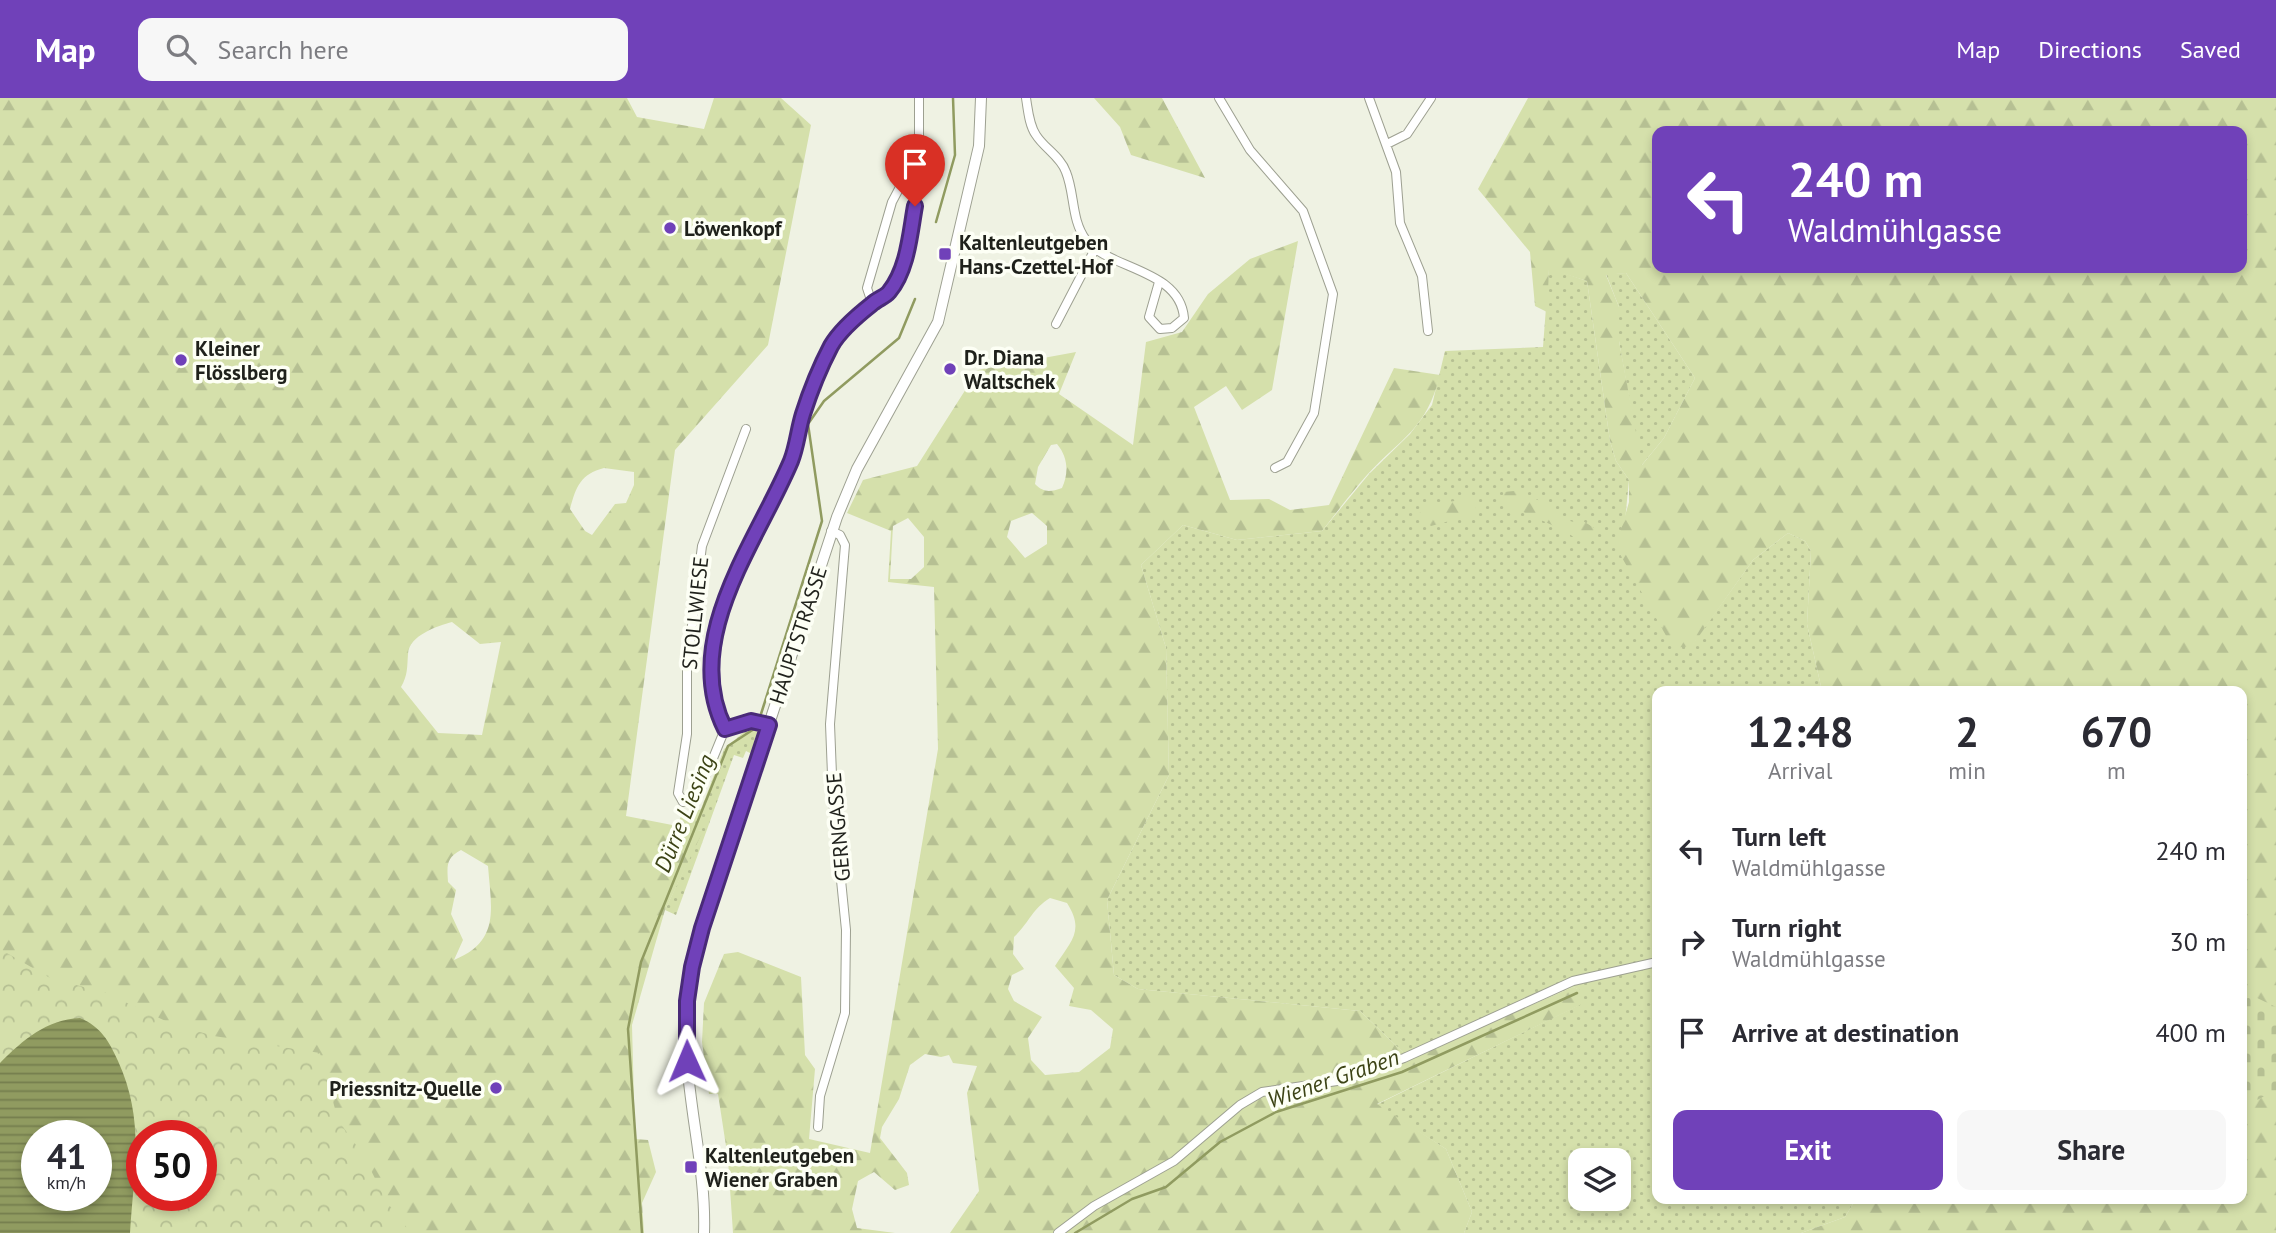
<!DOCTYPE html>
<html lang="en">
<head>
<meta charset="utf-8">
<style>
	:root { --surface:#fff; --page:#f7f7f7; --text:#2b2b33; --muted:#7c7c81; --accent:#7041b9 }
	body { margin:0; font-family:"PT Sans",sans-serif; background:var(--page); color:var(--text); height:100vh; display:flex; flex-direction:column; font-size:26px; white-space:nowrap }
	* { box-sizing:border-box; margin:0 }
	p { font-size:23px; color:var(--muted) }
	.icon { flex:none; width:38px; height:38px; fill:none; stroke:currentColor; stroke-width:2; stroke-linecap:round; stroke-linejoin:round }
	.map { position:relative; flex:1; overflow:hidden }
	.panel { position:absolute; left:1652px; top:588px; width:595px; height:518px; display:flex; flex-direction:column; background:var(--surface); border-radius:14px; box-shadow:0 4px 10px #0003 }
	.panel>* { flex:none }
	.banner { position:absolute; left:1652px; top:28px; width:595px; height:147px; border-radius:14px; box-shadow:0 4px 10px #0003; background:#7041b9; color:#fff; overflow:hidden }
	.controls { position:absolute; left:1568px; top:1050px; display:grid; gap:14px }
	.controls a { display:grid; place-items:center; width:63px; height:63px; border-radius:14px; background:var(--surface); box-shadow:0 4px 10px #0003; font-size:35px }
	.speed { position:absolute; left:21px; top:1022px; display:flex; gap:14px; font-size:35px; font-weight:700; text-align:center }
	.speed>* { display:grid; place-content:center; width:91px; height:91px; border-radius:50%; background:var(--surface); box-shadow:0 4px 10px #0003; line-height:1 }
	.speed small { font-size:18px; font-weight:400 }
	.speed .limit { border:10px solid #d22; background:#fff; color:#111 }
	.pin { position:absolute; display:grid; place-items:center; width:60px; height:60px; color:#fff; margin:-72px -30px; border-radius:50% 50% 50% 0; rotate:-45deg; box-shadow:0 0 7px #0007 }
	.pin .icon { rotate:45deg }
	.me { position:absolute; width:77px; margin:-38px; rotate:359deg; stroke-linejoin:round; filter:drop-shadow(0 0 5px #0008) }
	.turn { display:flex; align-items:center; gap:24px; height:147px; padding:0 21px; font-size:32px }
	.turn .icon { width:91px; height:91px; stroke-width:2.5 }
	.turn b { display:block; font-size:49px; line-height:60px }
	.eta { display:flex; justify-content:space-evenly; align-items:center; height:119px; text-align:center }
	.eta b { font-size:42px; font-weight:700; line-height:49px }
	.cta { display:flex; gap:14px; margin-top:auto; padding:14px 21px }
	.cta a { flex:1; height:80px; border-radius:14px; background:var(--accent); color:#fff; font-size:28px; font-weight:700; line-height:80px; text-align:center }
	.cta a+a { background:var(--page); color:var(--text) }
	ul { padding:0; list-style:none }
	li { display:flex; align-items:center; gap:21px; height:91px; padding:0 21px }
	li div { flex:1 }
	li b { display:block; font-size:26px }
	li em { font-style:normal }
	header { display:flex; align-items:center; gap:42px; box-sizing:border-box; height:98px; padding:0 35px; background:var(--accent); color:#fff }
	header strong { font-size:33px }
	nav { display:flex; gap:38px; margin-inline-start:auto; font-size:24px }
	.search { width:490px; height:63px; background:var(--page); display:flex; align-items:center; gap:18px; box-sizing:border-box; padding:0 24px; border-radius:14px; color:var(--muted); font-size:26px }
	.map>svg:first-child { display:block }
	.grass { fill:url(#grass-dots); fill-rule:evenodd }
	.forest { fill:url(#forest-firs); fill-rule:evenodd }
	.cemetery { fill:url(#cemetery-stones) }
	.park { fill:url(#park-crowns); fill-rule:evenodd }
	.water { fill:url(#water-rules); fill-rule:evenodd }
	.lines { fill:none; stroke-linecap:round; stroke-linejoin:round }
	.stream { stroke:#909b60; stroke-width:2.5 }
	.minor-casing { stroke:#9da091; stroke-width:10 }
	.secondary-casing { stroke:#9da091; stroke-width:12 }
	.minor { stroke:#fff; stroke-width:8 }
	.secondary { stroke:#fff; stroke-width:10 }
	.route-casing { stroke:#492a78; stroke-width:18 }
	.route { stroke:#7041b9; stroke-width:12 }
	.poi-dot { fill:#7041b9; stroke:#fdfff5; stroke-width:2.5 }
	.labels { text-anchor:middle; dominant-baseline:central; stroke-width:7; stroke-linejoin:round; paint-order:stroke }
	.poi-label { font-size:21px; font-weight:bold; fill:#1f211b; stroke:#fdfff5; text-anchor:start }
	.street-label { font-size:21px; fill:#1f211b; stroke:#fdfff5 }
	.water-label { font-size:23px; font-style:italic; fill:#3c4315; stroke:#fdfff5 }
</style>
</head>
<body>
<header>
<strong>Map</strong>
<div class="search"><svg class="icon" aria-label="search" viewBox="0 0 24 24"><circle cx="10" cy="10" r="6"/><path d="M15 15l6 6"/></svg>Search here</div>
<nav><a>Map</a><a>Directions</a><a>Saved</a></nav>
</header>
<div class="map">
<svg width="2276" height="1135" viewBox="0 0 2276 1135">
	<defs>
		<pattern id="grass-dots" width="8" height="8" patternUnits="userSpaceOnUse" patternTransform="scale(1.75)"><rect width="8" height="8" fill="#d5e0ab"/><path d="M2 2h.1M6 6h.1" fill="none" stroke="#b6c093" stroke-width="1.8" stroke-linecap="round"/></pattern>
		<pattern id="forest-firs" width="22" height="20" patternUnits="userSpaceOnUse" patternTransform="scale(1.75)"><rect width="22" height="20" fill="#d5e0ab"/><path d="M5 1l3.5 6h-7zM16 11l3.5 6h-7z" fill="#b6c093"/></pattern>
		<pattern id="cemetery-stones" width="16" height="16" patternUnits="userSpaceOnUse" patternTransform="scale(1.75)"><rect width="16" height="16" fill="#d5e0ab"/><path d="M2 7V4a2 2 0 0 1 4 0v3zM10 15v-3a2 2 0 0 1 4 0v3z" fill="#b6c093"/></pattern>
		<pattern id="park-crowns" width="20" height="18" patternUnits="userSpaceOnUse" patternTransform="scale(1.75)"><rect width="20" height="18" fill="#d5e0ab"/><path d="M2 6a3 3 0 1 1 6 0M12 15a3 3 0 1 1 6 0" fill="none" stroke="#b6c093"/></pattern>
		<pattern id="water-rules" width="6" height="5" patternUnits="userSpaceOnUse" patternTransform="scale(1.75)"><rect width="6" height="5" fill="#909b60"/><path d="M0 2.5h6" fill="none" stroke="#757e4e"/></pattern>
	</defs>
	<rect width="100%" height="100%" fill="#eff2e3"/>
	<path class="grass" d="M1549 170 1587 183 1610 343 1616 363 1629 382 1625 423 1692 547 1753 462 1788 435 1805 443 1811 453 1807 526 1822 593H1657V1101H1856L1845 1119 1801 1135H1464L1472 1114 1446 1051 1376 1007 1579 907 1580 892 1573 889 1409 960 1360 913 1138 891 1114 877 1107 802 1169 677 1166 550 1141 467 1183 427 1237 442 1322 433 1369 376 1410 336 1432 307 1445 253 1543 249ZM1580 1062H1619V1101H1580Z
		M1626 175 1695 280 1664 340 1641 368 1619 243V209L1606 176Z
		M752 627 762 630 752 656 746 653 743 660 734 657 676 817 665 812 702 733 676 728 683 715H691L701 711 724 651Z"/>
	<path class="forest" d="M0 0H627L637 19 704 31 714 0H781L811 27 768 247 675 352 626 718 703 733 665 812 632 927 635 1041 648 1042 656 1074 642 1105 644 1135H285L246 1046 0 867ZM604 370 634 374V387L626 405 615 406 592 437 585 433 570 411C576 388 581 376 604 370ZM452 524 480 546 501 544 482 637 438 635 401 589C408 577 407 569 408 556 409 537 438 528 452 524ZM461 752 488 768C491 810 501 843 454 862L463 842 451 816 456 792 448 784C447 767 446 760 461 752Z
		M1094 0H1162L1205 80 1131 57 1120 29Z
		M1528 0H2276V1135H1801L1845 1119 1856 1101H2242V593H1822L1807 526 1811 453 1805 443 1788 435 1753 462 1692 548 1673 550 1616 449 1629 404V382L1616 363 1610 343 1587 183 1549 171 1547 214 1535 208 1530 154 1478 91ZM1657 33H2242V170H1657ZM1626 175 1695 280 1664 340 1642 367 1619 243V209L1606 177Z
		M1298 143 1272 292 1242 312 1226 288 1194 309 1230 402 1269 401 1290 412 1329 407 1394 270 1440 277C1426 332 1402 339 1367 377 1351 395 1337 414 1322 433L1237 442 1183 427 1141 467 1166 550 1169 677 1107 802 1114 877 1138 891 1360 913 1409 960 1573 889 1581 892 1580 907 1377 1006 1446 1051 1472 1114 1464 1135H950L979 1093 967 995 977 968 953 965 949 957 941 959 925 956 910 967 899 1001 882 1029 880 1040 907 1075 909 1087 895 1092 874 1074 858 1083 852 1111 857 1130 895 1135H733L728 1061 718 996H709L702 944 704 905 724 856 738 854 801 879 805 957 815 971 809 1041 870 1055 938 651 934 489 888 484 891 433 847 415 863 382 917 368 978 272 1076 254 1059 296 1133 347 1146 244 1182 234 1208 196 1250 161ZM1057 346C1068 359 1069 375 1062 390 1050 394 1044 395 1035 386L1038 369 1051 347ZM1032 415 1047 428V446L1025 460 1007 439 1011 423ZM908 420 924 439V469L911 481H890L893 428ZM1050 800 1067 805C1085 833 1071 843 1055 868L1074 890 1069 908 1091 912 1113 931 1110 950 1079 974 1045 977 1031 962 1028 940 1042 919 1014 903 1008 891 1012 877 1024 871 1013 856 1014 839C1029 825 1032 811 1050 800Z
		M1514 393C1520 395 1542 403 1546 406 1553 412 1564 422 1574 424L1578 420 1596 431 1591 445 1585 447 1565 433 1521 413H1513L1501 402 1504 394Z
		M1470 400 1476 404 1475 416 1431 428 1418 418 1423 409Z"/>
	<path class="cemetery" d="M2255 899 2276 909V992L2242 1010V901Z"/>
	<path class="park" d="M0 851 50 880 106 895 172 926 214 938 320 955 338 1022 364 1058 386 1103 411 1135H0ZM37 1038H96V1097H37ZM142 1038H201V1097H142Z"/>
	<path class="water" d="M80 920C101 929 109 943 118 963 145 1022 134 1072 130 1135H0V965C24 941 46 922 80 920ZM37 1038H96V1097H37Z"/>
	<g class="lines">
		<path class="stream" d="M936 124 955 57 953 0
			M642 1135 628 931 641 864 728 648 754 631 761 616 822 423 808 326 824 303 899 240 915 201
			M1075 1135 1132 1101 1166 1089 1220 1044 1276 1014 1402 974 1577 895"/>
		<defs>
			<path id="minor" d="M1026 0C1028 12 1029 27 1036 37 1044 50 1061 59 1066 74 1075 96 1071 122 1086 142 1110 172 1180 171 1184 220L1172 230 1160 231 1149 219 1159 184
				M1219 0 1250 52 1303 113 1333 196 1314 315 1287 364 1275 370
				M1369 0 1396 74 1400 125 1422 178 1428 233
				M1387 46 1407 36 1431 0
				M872 205 867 190 892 104 918 55
				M1056 226 1095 151
				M746 331 702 448 687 567V636L678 695 683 704 691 702 700 692 725 631 711 584 725 498 792 360 803 316 825 260 843 233 872 205 888 196 907 152 919 74V0
				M725 631 751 623 769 627
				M818 1029 820 998 845 915 846 832 833 702 830 626 845 447 840 437 831 433
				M1058 1135 1094 1108 1174 1063 1240 1007 1262 994 1344 982 1404 960 1573 883 1657 864"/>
			<path id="secondary" d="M704 1135C706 1078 691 1020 687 963 684 917 690 875 702 830L837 419 857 371 938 224 979 48 981 0"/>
		</defs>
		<use href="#minor" class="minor-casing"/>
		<use href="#secondary" class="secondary-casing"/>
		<use href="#minor" class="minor"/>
		<use href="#secondary" class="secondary"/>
	</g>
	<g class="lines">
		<defs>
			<path id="route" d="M687 963V903L692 869 702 830 769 627 751 623 725 631C680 541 757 444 791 363 797 348 798 332 803 316 810 294 820 269 831 248 840 232 858 217 872 206 877 201 885 199 889 194 908 171 910 135 915 108"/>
		</defs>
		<use href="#route" class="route-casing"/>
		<use href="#route" class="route"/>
	</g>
	<g class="poi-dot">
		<circle cx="670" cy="130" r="7"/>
		<rect x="938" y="149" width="14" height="14" rx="3.5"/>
		<circle cx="181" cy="262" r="7"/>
		<circle cx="950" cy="271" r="7"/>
		<circle cx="496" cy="990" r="7"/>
		<rect x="684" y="1062" width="14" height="14" rx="3.5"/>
	</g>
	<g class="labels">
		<g class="poi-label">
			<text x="684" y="130">Löwenkopf</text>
			<text x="959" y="144">Kaltenleutgeben<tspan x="959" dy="24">Hans-Czettel-Hof</tspan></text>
			<text x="195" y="250">Kleiner<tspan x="195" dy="24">Flösslberg</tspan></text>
			<text x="964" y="259">Dr. Diana<tspan x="964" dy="24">Waltschek</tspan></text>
			<text x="482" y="990" text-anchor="end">Priessnitz-Quelle</text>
			<text x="705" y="1057">Kaltenleutgeben<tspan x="705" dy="24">Wiener Graben</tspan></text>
		</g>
		<g class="street-label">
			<text transform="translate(695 515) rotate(-84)">STOLLWIESE</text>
			<text transform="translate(798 537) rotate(-72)">HAUPTSTRASSE</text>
			<text transform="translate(838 729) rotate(-95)">GERNGASSE</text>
		</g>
		<g class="water-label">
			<text transform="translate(684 715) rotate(-68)">Dürre Liesing</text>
			<text transform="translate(1333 980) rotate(-19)">Wiener Graben</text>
		</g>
	</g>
</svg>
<div class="controls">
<a><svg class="icon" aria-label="layers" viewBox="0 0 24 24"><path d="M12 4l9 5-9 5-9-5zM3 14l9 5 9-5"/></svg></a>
</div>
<div class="speed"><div>41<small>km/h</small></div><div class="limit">50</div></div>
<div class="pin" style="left:915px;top:108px;background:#d93025"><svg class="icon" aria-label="arrive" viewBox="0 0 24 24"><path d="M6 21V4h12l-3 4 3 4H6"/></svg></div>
<svg class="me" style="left:687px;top:963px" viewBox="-20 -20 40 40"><path d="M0-17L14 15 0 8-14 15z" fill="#7041b9" stroke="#fff" stroke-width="4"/></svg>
<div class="banner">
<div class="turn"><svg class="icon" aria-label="left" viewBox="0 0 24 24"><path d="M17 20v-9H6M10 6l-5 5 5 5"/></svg><div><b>240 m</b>Waldmühlgasse</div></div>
</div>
<section class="panel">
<div class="eta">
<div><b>12:48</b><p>Arrival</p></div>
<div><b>2</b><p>min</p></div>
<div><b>670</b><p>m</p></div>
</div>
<ul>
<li><svg class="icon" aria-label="left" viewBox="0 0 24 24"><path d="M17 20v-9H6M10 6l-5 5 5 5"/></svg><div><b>Turn left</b><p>Waldmühlgasse</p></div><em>240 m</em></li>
<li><svg class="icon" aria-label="right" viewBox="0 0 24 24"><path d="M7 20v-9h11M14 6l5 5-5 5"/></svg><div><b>Turn right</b><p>Waldmühlgasse</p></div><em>30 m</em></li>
<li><svg class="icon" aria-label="arrive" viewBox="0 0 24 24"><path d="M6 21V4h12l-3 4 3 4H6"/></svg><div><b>Arrive at destination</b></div><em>400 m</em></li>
</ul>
<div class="cta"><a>Exit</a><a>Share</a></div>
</section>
</div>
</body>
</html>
